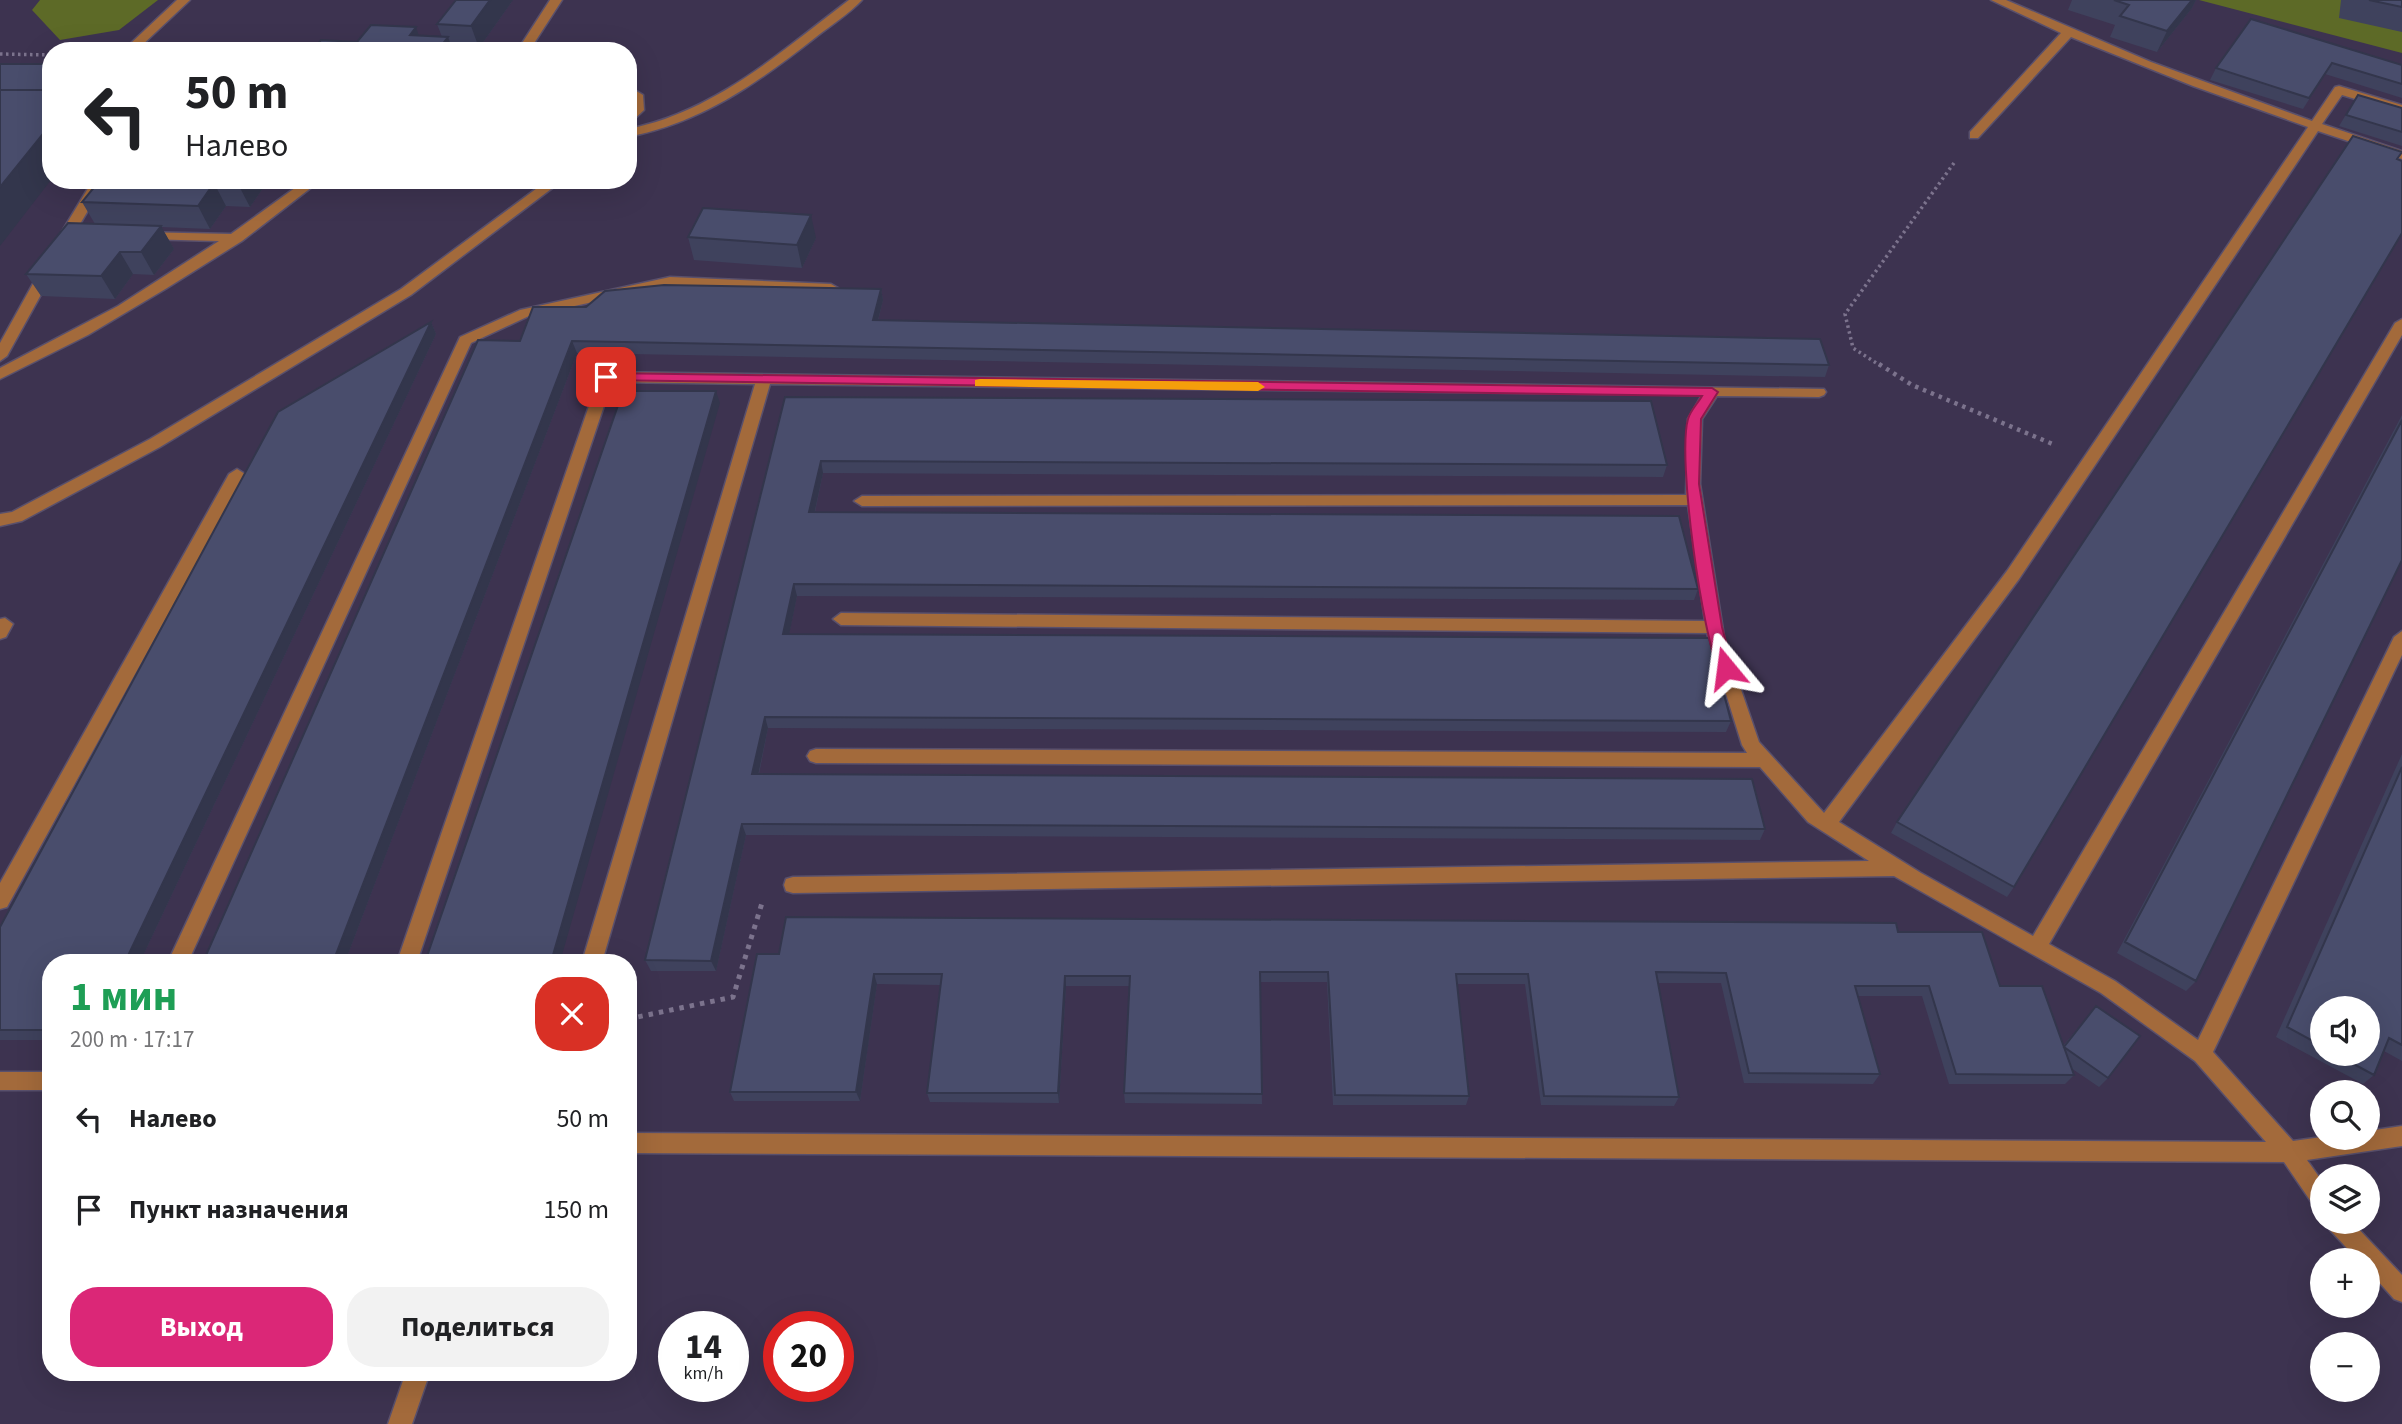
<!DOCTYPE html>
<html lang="ru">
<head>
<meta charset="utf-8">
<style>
	:root { --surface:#fff; --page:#f2f2f2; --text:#202124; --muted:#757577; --accent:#db2777 }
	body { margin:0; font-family:"Source Sans 3",sans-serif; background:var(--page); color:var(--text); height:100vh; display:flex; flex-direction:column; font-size:26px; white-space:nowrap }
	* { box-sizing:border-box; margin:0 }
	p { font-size:23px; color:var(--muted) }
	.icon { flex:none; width:38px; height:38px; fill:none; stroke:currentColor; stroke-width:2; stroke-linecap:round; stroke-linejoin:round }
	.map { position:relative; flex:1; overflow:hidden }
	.panel { position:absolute; left:42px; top:954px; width:595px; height:427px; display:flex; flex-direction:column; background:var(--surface); border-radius:28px; box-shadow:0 7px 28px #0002 }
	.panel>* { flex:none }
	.guide { position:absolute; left:42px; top:42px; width:595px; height:147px; border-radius:28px; box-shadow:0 7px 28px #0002; background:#fff; color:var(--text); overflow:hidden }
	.controls { position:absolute; left:2310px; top:996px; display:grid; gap:14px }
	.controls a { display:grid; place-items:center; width:70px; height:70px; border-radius:50%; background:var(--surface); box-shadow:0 7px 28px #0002; font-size:35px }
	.speed { position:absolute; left:658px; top:1311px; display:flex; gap:14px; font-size:35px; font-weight:700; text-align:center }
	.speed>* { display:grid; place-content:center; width:91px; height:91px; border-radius:50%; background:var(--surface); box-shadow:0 7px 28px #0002; line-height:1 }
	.speed small { font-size:18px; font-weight:400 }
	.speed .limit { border:10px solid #d22; background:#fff; color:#111 }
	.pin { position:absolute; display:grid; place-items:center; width:60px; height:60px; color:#fff; margin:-30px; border-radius:14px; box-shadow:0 4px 10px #0006 }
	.me { position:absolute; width:77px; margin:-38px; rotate:344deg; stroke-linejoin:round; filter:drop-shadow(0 0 5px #0008) }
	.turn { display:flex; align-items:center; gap:24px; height:147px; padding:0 28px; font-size:32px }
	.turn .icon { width:91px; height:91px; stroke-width:2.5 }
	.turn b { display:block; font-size:49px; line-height:60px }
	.round { display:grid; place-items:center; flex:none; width:74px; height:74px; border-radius:28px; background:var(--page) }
	.overview { display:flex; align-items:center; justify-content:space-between; height:119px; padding:0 28px }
	h1 { font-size:42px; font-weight:700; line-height:52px; color:#1e9e55 }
	.cta { display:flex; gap:14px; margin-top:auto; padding:14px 28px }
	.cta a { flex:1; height:80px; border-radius:28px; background:var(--accent); color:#fff; font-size:28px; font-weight:700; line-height:80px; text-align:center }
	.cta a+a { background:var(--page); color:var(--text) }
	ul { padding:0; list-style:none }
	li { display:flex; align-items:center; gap:21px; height:91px; padding:0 28px }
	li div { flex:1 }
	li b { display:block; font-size:26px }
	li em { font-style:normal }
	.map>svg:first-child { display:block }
	.green { fill:#5d6a27 }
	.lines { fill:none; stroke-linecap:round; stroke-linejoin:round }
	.minor-casing { stroke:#59506c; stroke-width:3 }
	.path-far2 { stroke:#7c738d; stroke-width:3.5; stroke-dasharray:2.5 3.5; stroke-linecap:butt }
	.path-far1 { stroke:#7c738d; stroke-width:4.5; stroke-dasharray:3.5 5; stroke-linecap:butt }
	.path { stroke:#7c738d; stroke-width:5; stroke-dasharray:4.5 6; stroke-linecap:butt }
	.minor { fill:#a36a3b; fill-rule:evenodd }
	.wall { fill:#3f425d; fill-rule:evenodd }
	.shaded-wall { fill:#33364c }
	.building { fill:#494d6c; stroke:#33364c; stroke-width:2 }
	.route { fill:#db2777; stroke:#8e194d; stroke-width:2 }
	.slow { fill:#f59e0b }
</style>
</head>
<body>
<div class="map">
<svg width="2402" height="1424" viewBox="0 0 2402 1424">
	<rect width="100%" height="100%" fill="#3d3350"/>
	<path class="green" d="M40 0H158L119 30 60 40 32 10Z
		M2199 0H2402V53Z"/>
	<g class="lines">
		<defs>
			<path id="minor" d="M177 0H190L140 47V51H128L130 44Z
				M550 0H562L529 51H517Z
				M849 0H862C849 14 831 25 816 37 756 84 703 122 628 137V129C715 112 780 52 849 0Z
				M1991 0H2006L2151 62 2312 121 2335 87 2339 86 2402 105V113L2342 95 2322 124 2402 151V159L2318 131 2019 579 1839 822 1921 873 2033 936 2395 323 2402 319V335L2049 944 2115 981 2198 1040 2394 637 2402 631V655L2213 1052 2293 1141 2322 1137 2368 1138V1131L2402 1126V1146L2307 1160 2322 1181V1209L2314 1206 2284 1162 628 1153V1133L2266 1142 2195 1061 2101 993 1894 876 793 893 786 891 784 885 786 879 793 877 1869 861 1808 822 1760 767 816 763 810 761 807 756 810 751 816 749 1747 753 1742 745 1707 633 841 625 833 619 841 613 1705 621 1688 505 862 506 854 501 862 496 1686 495 1688 419 1702 395 770 384 602 962H582L755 384 612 382 417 962H397L599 377 606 372 1824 389 1826 392 1824 395 1819 397 1717 396 1702 419 1700 484 1725 643 1759 742 1824 813 2007 571 2308 127 2193 86 2071 37 1978 138H1970V132L2061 33Z
				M628 86 643 95 644 110 628 125V113L632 109Z
				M93 180H106L67 246H57L55 243Z
				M306 180H321L242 241 167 288 88 335 0 379V368L118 306 219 241 142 239 137 238V232L231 234Z
				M548 180H563L411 295 160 447 22 521 0 526V514L12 512 150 439 401 289Z
				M47 267 54 271 7 356 0 361V343L40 271Z
				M670 277 831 284 838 288 831 292 670 285 529 316 471 343 188 962H168L460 337 520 310Z
				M237 469 245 474 7 907 0 909V883L229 474Z
				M5 618 13 624 6 637 0 639V619Z
				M0 1072H51V1090H0Z
				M2327 1222H2352L2402 1275V1302L2394 1299 2368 1270V1260H2358L2330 1230Z
				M406 1372H430L412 1424H388Z"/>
		</defs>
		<use href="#minor" class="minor-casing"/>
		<path class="path-far2" d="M0 54 51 55
			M1881 366 1853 348 1845 314 1954 163"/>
		<path class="path-far1" d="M1879 364 1912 385 2055 445"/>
		<path class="path" d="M628 1019 733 997 762 903"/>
		<use href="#minor" class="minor"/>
	</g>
	<path class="wall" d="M513 0 479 48 451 47 452 48 357 42 419 35 442 37 437 24Z
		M2072 0H2196L2192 8 2157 52 2110 37 2115 25 2068 10Z
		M2341 0H2402V32L2339 18Z
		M2251 19 2402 65V98L2325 74 2303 109 2210 80 2216 68Z
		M2358 95 2402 108V146L2339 126Z
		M2397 159 2014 887 2007 897 1891 833 1897 822Z
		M100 180 268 181 250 207 226 206 210 229 161 227 174 249 154 275 133 274 115 299 41 296 26 274 95 224 82 202Z
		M688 237 816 238 802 268 694 260Z
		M881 289 883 300 878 321 1829 365 1825 377 577 353 345 962H203L520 341 586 307Z
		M431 322 436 334 140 962H51V1040H0V927Z
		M785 397 1667 465 1663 477 823 473 815 512 1698 589 1694 600 797 596 789 634 1731 721 1726 732 768 728 759 774 1765 829 1760 840 746 835 716 971H651L645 960Z
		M2402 415V560L2196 981 2186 991 2117 953Z
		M2402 754V1061L2384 1051 2374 1075 2363 1084 2276 1037ZM2322 1008 2368 1054H2322Z
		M1898 932 2000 986 2063 1046 2096 1006 2108 1078 2099 1087 2071 1068 2074 1075 2065 1084H1949L1922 996H1858L1880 1074 1873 1084 1744 1083 1721 983H1658L1679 1097 1674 1106 1541 1105 1525 984H1457L1469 1096 1466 1105H1333L1327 982H1260L1262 1104 1125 1103 1124 1093 1129 986H1066L1059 1103 930 1102 927 1093 940 985 877 984 860 1101H734L730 1092 757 954Z"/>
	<path class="shaded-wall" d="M490 0H513L479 48 471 26Z
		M2192 0H2196L2192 8 2157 52 2167 31Z
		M416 27 420 39 410 35Z
		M448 37 452 48 450 51H437Z
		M51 124V180L0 246V187Z
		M241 180 268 181 250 207 238 184Z
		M214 183 226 206 210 229 198 206Z
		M811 215 816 238 802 268 797 245Z
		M161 226 174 249 154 275 141 252Z
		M120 252 133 274 115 299 101 276Z
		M881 289 883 300 875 332 873 320Z
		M431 322 436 334 140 962H125Z
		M572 341 577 353 345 962H333Z
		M716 391 720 403 560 962H551Z
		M821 461 823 473 812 524 809 512Z
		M794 584 797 596 787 645 783 634Z
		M765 717 768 728 756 785 752 774Z
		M742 824 746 835 716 971 711 961Z
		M874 974 877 984 860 1101 856 1092Z
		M1065 976 1066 986 1059 1103 1058 1093Z"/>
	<path class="building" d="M456 0H490L471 26 437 24Z
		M2114 0H2192L2167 31 2120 16 2129 5Z
		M2369 0H2402V7Z
		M2251 19 2402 65V84L2332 63 2309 98 2216 68Z
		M371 25 416 27 410 35 448 37 437 51H312L321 40 357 42Z
		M0 64H51V90H0Z
		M0 90H51V124L0 187Z
		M2358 95 2402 108V132L2346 115Z
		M2353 136 2402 152 2397 159 2402 161V233L2014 887 1897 822Z
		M100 180H241L238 184 214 183 198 206 82 202Z
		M703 208 811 215 797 245 688 237Z
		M68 223 161 226 141 252H120L101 276 26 274Z
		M664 285 881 289 873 320 1820 339 1829 365 572 341 333 962H203L478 340 520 341 533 307H586L605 291Z
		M431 322 125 962H51V1030H0V927L278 412Z
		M623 391H716L551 962H425Z
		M785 397 1651 401 1667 465 821 461 809 512 1679 516 1698 589 794 584 783 634 1709 638 1731 721 765 717 752 774 1752 779 1765 829 742 824 711 961 645 960Z
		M2402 420V560L2196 981 2125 942Z
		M2402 767V1045L2389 1038 2374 1075 2335 1054H2368V1008H2322V1046L2287 1027Z
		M786 917 1896 923 1898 932H1982L2000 986H2042L2074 1075 1956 1074 1929 986H1855L1880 1074 1749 1073 1726 973 1656 972 1679 1097 1544 1096 1528 974H1456L1469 1096 1335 1095 1328 972H1260L1262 1094 1124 1093 1130 976H1065L1058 1093H927L942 974H874L856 1092H730L757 954H779Z
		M2096 1006 2140 1036 2108 1078 2064 1047Z"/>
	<path class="route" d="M606 373 1712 388 1718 392 1701 419 1699 484 1722 627 1733 668 1726 674 1720 673C1702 637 1677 457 1688 419 1690 411 1698 403 1702 396L601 380 599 377Z"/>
	<path class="slow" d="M980 379 1258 382 1265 387 1258 391 975 386V380Z"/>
</svg>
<div class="controls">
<a><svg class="icon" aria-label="sound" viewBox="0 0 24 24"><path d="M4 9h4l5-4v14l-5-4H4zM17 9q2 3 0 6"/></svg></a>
<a><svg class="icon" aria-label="search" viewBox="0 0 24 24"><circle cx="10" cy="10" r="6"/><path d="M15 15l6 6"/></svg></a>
<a><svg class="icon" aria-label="layers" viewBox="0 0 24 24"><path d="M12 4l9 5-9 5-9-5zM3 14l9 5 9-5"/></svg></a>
<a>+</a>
<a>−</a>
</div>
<div class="speed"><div>14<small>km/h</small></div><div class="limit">20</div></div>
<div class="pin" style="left:606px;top:377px;background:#d93025"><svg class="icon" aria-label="arrive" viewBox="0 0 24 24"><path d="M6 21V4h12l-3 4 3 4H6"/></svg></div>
<svg class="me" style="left:1726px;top:668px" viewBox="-20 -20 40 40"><path d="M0-17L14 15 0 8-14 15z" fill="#db2777" stroke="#fff" stroke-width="4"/></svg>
<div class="guide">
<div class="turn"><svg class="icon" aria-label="left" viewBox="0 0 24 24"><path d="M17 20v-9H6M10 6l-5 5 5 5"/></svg><div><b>50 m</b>Налево</div></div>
</div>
<section class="panel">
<div class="overview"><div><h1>1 мин</h1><p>200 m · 17:17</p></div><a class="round" style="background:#d93025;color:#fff"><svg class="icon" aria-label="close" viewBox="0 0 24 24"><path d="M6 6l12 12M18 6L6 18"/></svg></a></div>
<ul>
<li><svg class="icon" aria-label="left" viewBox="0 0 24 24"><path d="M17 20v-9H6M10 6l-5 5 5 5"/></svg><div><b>Налево</b></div><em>50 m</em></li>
<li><svg class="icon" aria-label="arrive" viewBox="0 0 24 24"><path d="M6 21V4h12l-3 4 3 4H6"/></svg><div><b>Пункт назначения</b></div><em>150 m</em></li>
</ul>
<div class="cta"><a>Выход</a><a>Поделиться</a></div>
</section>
</div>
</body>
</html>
